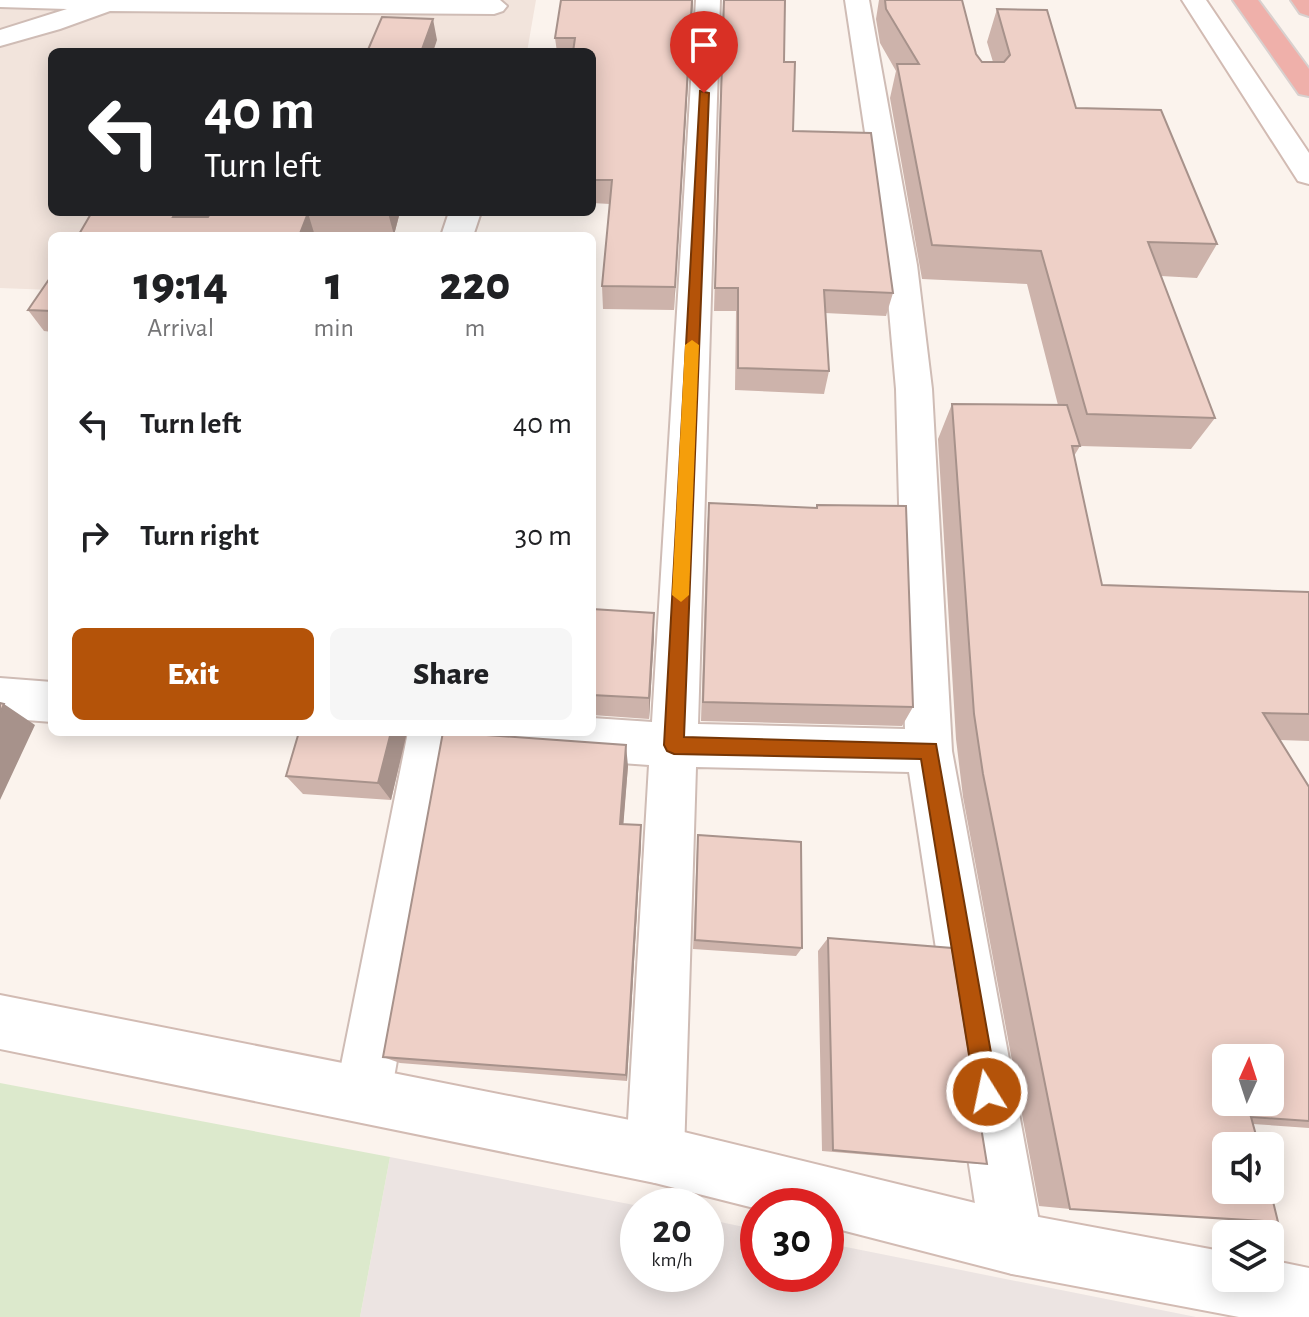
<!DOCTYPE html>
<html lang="en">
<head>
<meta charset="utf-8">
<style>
	:root { --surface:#fff; --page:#f6f6f6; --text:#202124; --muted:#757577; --accent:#b45309 }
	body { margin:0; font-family:"Alegreya Sans",sans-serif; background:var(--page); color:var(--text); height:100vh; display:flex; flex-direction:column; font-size:30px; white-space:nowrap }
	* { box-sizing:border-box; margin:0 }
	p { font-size:26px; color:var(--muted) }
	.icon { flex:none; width:44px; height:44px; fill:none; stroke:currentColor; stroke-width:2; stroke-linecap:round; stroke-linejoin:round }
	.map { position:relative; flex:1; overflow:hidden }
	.sheet { position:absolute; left:48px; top:232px; width:548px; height:504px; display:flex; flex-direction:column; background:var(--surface); border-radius:12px; box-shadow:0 4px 20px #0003 }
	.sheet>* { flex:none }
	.guide { position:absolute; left:48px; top:48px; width:548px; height:168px; border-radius:12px; box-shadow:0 4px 20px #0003; background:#202124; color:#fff; overflow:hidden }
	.needle { width:52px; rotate:3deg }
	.fabs { position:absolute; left:1212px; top:1044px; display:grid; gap:16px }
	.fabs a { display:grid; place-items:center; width:72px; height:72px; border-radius:12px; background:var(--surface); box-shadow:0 4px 20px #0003; font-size:40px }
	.speed { position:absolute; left:620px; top:1188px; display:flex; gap:16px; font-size:40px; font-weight:700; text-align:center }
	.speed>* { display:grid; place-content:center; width:104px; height:104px; border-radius:50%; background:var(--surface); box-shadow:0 4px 20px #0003; line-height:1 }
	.speed small { font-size:20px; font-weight:400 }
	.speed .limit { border:12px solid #d22; background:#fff; color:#111 }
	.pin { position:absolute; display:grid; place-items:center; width:68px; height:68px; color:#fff; margin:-82px -34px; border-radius:50% 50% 50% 0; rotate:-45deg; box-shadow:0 0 8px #0007 }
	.pin .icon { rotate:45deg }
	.me { position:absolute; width:88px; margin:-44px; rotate:350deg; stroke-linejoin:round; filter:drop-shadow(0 0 6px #0008) }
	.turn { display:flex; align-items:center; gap:28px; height:168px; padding:0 24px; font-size:36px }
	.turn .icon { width:104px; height:104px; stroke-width:2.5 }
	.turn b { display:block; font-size:56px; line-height:68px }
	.eta { display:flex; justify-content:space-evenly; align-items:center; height:136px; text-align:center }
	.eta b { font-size:48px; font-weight:800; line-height:56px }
	.action { display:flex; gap:16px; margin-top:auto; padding:16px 24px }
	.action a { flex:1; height:92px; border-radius:12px; background:var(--accent); color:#fff; font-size:32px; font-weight:800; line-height:92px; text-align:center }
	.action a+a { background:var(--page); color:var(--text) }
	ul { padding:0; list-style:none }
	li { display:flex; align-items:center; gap:24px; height:112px; padding:0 24px }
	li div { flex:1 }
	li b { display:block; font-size:30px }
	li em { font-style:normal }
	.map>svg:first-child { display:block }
	.residential { fill:#f2e4dc }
	.industrial { fill:#ece4e2 }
	.green { fill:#dce9cc }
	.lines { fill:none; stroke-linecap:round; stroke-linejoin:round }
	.street-casing { stroke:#cfbcb5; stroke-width:4 }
	.secondary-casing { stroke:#d2bbb3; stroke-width:4 }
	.highway-casing { stroke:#d8d0ce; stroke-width:4 }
	.street { fill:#fff; fill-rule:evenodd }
	.secondary { fill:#fff; fill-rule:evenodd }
	.highway { fill:#efb0aa; fill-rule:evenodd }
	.wall { fill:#cdb3ab }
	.shaded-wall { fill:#a7928b }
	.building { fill:#eed0c7; stroke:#a7928b; stroke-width:2; fill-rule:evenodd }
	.route { fill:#b45309; stroke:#753606; stroke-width:2 }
	.slow { fill:#f59e0b }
</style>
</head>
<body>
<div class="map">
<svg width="1309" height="1317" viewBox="0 0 1309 1317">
	<rect width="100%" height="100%" fill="#fbf3ed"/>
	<path class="residential" d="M0 0H536L527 52H52V212H106L92 236H52V290L0 288Z"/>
	<path class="industrial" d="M390 1157 639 1206 638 1274H706V1219L758 1230V1274H826V1243L1196 1317H360Z"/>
	<path class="green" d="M0 1083 390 1157 360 1317H0Z"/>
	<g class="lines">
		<defs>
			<path id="street" d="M0 0H500L507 6 503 11 494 14 110 11 60 29 0 46V30L67 9 0 7Z
				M696 0H720L698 724 905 729 896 389 885 265 845 0H869L917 265 932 389 952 751 1043 1243 1034 1265 1012 1274 990 1265 981 1243 909 772 696 767 684 1154 676 1175 655 1183 634 1175 626 1154 649 765 482 753 466 747 459 732H592V718L652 722Z
				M449 212H481L473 236H441Z
				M0 678 52 682V722L0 718Z
				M408 732H454L391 1095 383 1115 363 1123 343 1115 335 1095Z"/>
			<path id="secondary" d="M1182 0H1206L1309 153V184L1298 181Z
				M0 995 655 1125 1012 1212 1226 1252V1278H1270V1260L1309 1268V1317H1239L1012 1274 826 1226V1206H758V1209L655 1183 0 1049Z"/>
			<path id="highway" d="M1233 0H1258L1309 69V96L1299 94Z
				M1291 0H1309V16L1300 13Z"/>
		</defs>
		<use href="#street" class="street-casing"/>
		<use href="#secondary" class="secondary-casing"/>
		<use href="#highway" class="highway-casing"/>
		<use href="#street" class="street"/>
		<use href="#secondary" class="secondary"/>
		<use href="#highway" class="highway"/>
	</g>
	<path class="wall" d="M693 0 674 310 603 309 602 286 610 204 592 203V52H557L555 38Z
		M723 0H785L784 62 793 131 893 293 886 316 825 313 829 371 824 394 735 390 736 311H714Z
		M879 0H962L976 54 982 62H993L987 42 997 9 1076 108 1217 244 1197 278 1161 276 1215 418 1191 449 1080 446 1074 456 1102 585 1309 592V741L1280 740 1309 787V1128L1253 1124 1070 1209 1039 1206 963 797 956 739 938 439 952 404 1058 405 1027 284 922 279 890 98 896 71 880 43 876 19Z
		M92 212H197L195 217H208L211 212H400L394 235 78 236Z
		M52 275V332L44 331 28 310Z
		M709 503 817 508V505L913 707 902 726 701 721 707 528Z
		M592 609 654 636 649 719 592 715Z
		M299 732H407L391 800 303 794 286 776Z
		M473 734 628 766 623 824 641 843 627 1081 400 1063 383 1057Z
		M698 835 802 948 796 956 693 949 697 847Z
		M828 938 987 1164 966 1163 822 1151 818 951Z"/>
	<path class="shaded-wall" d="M692 0H693L674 310 675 287Z
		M433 19 437 40 433 52H421Z
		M176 212H197L185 236 173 217Z
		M388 212H400L394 235 388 213Z
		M308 213 315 236H299Z
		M654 613V636L649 719V698Z
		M4 704 35 725 0 800V713Z
		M391 732H407L391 800 378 783Z
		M626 745 628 766 622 842 620 824Z
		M641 825V843L627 1081 626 1075Z"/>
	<path class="building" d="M561 0H692L675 287 602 286 612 180H592V52H573L575 38H555Z
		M724 0H785L784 62H795L793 131 871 133 893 293 824 290 829 371 738 368V288H715Z
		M885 0H962L976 54 982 62H1004L1010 55 997 9 1047 10 1076 108 1161 110 1217 244 1148 242 1215 418 1087 414 1041 251 932 245 897 64H919L886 9Z
		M382 17 433 19 421 52H367Z
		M92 212H176L173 217H208L211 212H388V213H308L299 236H78Z
		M52 275V311L28 310Z
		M952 404 1067 405 1080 446H1072L1102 585 1309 592V714L1263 713 1309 787V1121L1251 1117 1259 1146H1226V1190L1270 1189 1278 1222 1070 1209 983 774 974 714ZM1226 1058H1270V1102H1226Z
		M709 503 817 508V505L906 506 913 707 703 702Z
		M592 609 654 613 649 698 592 695Z
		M0 703 4 704 0 713Z
		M299 732H391L378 783 286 776Z
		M443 732H466L473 734 626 745 620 824 641 825 626 1075 383 1057Z
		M698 835 801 842 802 948 695 940Z
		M828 938 952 948 987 1164 833 1150Z"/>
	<path class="route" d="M700 91 709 93 684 737 936 744 998 1092 995 1100 987 1103 978 1100 975 1092 921 759 674 754 667 751 664 745Z"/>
	<path class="slow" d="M692 340 699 345 689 595 681 602 672 595 685 345Z"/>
</svg>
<div class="fabs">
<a><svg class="needle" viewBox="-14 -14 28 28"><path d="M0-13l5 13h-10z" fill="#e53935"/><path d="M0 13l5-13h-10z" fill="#757577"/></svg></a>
<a><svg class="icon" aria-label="sound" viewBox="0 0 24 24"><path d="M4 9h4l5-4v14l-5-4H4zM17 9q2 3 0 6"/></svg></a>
<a><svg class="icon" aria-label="layers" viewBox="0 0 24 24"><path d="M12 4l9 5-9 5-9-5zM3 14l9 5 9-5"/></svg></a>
</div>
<div class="speed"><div>20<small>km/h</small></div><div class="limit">30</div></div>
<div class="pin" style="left:704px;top:93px;background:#d93025"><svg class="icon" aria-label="arrive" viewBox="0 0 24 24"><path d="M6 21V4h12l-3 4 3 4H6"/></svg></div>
<svg class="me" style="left:987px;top:1092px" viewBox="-20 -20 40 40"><circle r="17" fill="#b45309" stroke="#fff" stroke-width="3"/><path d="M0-11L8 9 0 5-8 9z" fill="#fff"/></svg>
<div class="guide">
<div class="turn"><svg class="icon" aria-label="left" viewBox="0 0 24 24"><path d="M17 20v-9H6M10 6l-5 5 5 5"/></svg><div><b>40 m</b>Turn left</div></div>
</div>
<section class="sheet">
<div class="eta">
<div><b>19:14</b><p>Arrival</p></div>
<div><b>1</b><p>min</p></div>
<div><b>220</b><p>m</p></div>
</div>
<ul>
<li><svg class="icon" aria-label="left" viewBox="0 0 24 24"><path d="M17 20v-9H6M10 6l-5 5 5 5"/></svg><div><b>Turn left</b></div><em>40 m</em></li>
<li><svg class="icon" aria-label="right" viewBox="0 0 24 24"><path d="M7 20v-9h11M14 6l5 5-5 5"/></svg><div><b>Turn right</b></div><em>30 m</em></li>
</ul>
<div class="action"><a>Exit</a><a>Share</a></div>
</section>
</div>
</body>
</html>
